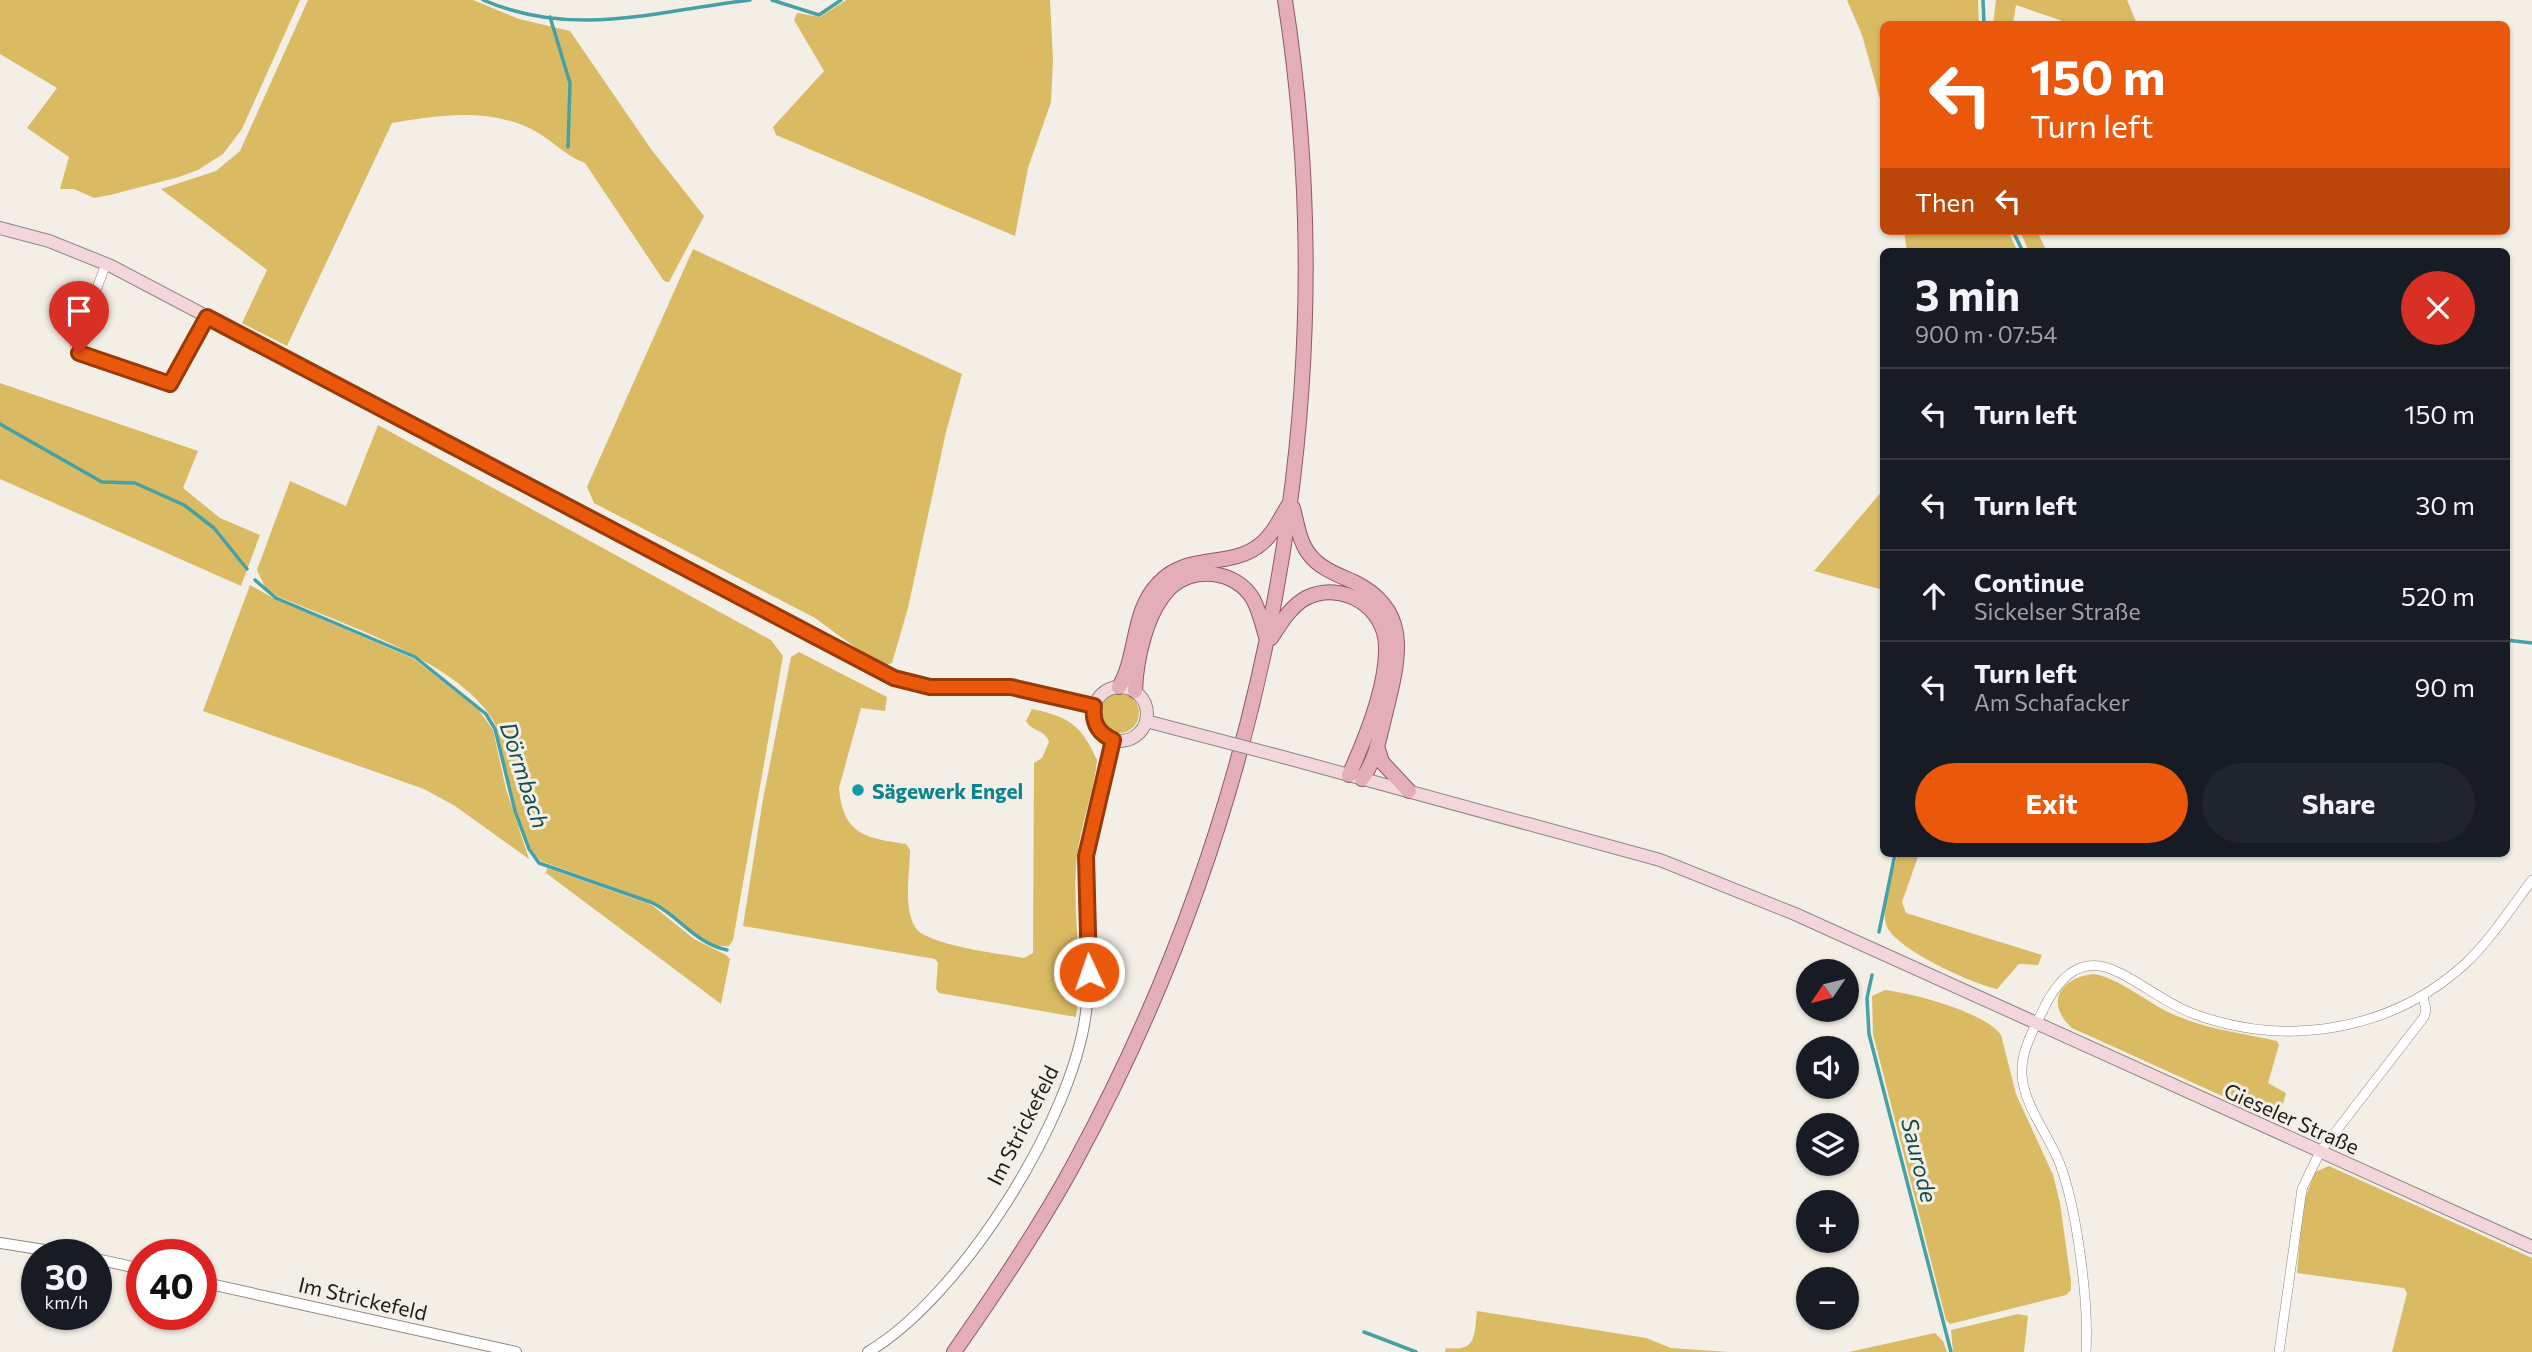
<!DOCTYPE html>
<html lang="en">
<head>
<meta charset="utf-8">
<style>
	:root { --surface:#171b24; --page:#20242c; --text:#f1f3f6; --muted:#9ea1a6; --line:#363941; --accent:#ea580c }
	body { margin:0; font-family:Commissioner,sans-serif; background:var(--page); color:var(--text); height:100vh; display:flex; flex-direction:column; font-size:26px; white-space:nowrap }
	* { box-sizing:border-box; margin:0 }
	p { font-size:23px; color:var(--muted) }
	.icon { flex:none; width:38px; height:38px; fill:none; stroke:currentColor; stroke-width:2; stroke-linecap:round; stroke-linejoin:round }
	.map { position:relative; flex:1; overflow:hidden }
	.sheet { position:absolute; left:1880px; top:248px; width:630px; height:609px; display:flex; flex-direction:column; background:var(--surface); border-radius:10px; box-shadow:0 2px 5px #0004 }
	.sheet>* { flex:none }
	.top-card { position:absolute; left:1880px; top:21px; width:630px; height:214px; border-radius:10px; box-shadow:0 2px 5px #0004; background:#ea580c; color:#fff; overflow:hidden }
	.needle { width:46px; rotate:235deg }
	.controls { position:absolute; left:1796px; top:959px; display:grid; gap:14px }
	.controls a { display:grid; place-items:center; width:63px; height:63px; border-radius:50%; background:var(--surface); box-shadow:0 2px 5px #0004; font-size:35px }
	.speed { position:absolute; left:21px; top:1239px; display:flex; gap:14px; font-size:35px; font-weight:700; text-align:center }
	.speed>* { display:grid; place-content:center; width:91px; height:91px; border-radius:50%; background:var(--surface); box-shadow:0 2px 5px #0004; line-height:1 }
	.speed small { font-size:18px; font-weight:400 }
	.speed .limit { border:10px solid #d22; background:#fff; color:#111 }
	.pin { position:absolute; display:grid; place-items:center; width:60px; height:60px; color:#fff; margin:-72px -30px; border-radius:50% 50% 50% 0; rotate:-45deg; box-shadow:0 0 7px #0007 }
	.pin .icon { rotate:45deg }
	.me { position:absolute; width:77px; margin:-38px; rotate:357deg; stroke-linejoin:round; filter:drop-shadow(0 0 5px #0008) }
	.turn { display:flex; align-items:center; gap:24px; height:147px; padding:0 35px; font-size:32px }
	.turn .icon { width:91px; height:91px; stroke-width:2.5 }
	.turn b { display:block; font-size:49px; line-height:60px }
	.then { display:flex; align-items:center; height:66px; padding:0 35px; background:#0003; gap:14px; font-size:26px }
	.round { display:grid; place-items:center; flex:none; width:74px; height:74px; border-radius:37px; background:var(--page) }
	.summary { display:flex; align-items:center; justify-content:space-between; height:119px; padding:0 35px }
	h1 { font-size:42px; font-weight:700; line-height:52px }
	.button { display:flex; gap:14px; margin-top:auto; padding:14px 35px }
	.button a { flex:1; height:80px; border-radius:42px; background:var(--accent); color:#fff; font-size:28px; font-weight:700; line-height:80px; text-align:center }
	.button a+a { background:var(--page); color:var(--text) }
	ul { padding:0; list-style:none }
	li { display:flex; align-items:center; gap:21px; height:91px; padding:0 35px; border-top:2px solid var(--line) }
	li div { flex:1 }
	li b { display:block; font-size:26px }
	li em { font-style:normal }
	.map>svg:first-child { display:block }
	.green { fill:#dabb64 }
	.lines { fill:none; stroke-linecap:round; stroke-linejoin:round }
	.stream { stroke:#46a1a4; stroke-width:3.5 }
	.minor-casing { stroke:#8c8880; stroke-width:10 }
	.tertiary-casing { stroke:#8c8880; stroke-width:12 }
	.secondary-casing { stroke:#8c8880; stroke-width:14 }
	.primary-casing { stroke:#935862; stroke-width:16 }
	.minor { stroke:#fff; stroke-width:9 }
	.tertiary { stroke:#fff; stroke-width:10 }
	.secondary { stroke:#f2d6dc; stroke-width:12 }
	.primary { stroke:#e4aeb8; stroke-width:14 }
	.secondary-bridge-casing { stroke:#8c8880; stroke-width:14; stroke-linecap:butt }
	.secondary-bridge { stroke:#f2d6dc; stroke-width:12 }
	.route-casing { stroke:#983908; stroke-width:18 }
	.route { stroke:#ea580c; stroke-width:12 }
	.culture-dot { fill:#0f9aa8; stroke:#f3efe6; stroke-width:2.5 }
	.labels { text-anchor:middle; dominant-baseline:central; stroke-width:6; stroke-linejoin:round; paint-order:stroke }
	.culture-label { font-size:21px; font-weight:bold; fill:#0d838f; stroke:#f3efe6; text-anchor:start }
	.street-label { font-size:21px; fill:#1e1c19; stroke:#f3efe6 }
	.water-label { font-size:23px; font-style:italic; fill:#114c4e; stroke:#f3efe6 }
</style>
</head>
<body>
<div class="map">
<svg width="2532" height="1352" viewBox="0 0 2532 1352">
	<rect width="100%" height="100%" fill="#f3efe6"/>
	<path class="green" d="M0 0H300L242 129 223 154 198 170 179 177 110 195 94 198 74 189H60L69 157 27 128 57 88 0 54Z
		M308 0H473L519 19 570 31 651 149 704 216 669 282 664 281 585 163C566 156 553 141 535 131 490 107 440 115 392 123L287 346 242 323 267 270 161 189 216 171 240 151Z
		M846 0H1050L1053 60 1051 102 1028 168 1015 236 776 135 773 127 824 71 794 20 797 13 820 17Z
		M1847 0H1978L1979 24H1883V110L1862 35Z
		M1996 0H2127L2137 24H2071L2016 5 2013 24H1993Z
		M1904 231H2008L2018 252H1907Z
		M2020 231H2037L2047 252H2029Z
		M693 249 962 374 946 432 908 608 892 663 886 665 871 659 815 618 594 503 587 487Z
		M0 383 198 451 183 488 220 518 260 535 241 586 0 479Z
		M378 425 771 640 783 656 733 940 729 946C698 949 679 915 654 902L541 861C518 842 507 780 501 752 499 742 498 729 493 720 458 661 338 622 277 596L265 587 257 570 290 481 346 506Z
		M1883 490V590L1814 571Z
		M250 585 275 599 414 659 478 709 493 730 506 789 529 859 455 806 424 789 203 711Z
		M799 652 887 697 885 711 861 708 839 788C843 835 866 838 906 844L910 850C910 873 903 906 915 927 925 945 1002 954 1024 958L1033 953 1034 763 1042 758 1049 742C1045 729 1032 732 1026 721L1032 709C1070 717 1081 725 1097 760 1094 793 1081 823 1077 856 1071 910 1084 963 1076 1017L939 993 936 989 938 963 935 959 743 926 763 799 791 657Z
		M1099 713a20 20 0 1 1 40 0a20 20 0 1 1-40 0Z
		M1898 854H1919L1902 902 1906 913 2042 955 2038 965 2019 964 1997 989C1973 984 1892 948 1886 924 1881 903 1892 874 1898 854Z
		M547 868 652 905 694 939 726 955 730 959 721 1004 546 873Z
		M2094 974C2124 980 2149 1005 2177 1016 2210 1030 2243 1033 2277 1041L2279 1045 2268 1083 2286 1093 2280 1115 2273 1119 2072 1028C2044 1003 2061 977 2094 974Z
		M1885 990C1912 993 1985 1012 2001 1035L2016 1094 2053 1175 2060 1203 2071 1282V1290L2066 1295 1950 1324 1946 1320 1873 1034 1872 996Z
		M2329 1166 2532 1258V1352H2392L2407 1293 2404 1288 2297 1273 2303 1204 2315 1172Z
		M1477 1311 1646 1338 1671 1348 1729 1352H1445L1446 1348C1477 1352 1474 1336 1477 1311Z
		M2018 1314 2028 1316 2024 1352H1953L1951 1330Z
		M1935 1333 1943 1341 1947 1352H1849Z"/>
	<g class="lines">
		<path class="stream" d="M483 0C574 39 657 11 750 0
			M772 0 819 15 841 0
			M1983 0 1984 24
			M550 17 570 83 568 147
			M2013 231 2023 252
			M0 424 102 482 135 483 184 505 214 528 247 569
			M255 580 276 598 415 657 486 714 495 729 515 811 529 849 539 863 653 903C681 918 695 943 727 950
			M2506 640 2532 643
			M1879 932 1895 854
			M1872 975 1867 998 1869 1034 1951 1352
			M1364 1332 1416 1352"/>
		<defs>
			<path id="minor" d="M106 264 75 345 78 353 170 384 207 317
				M2086 1352C2089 1302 2077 1210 2060 1164 2049 1135 2025 1108 2022 1076 2020 1050 2036 1025 2047 1002 2058 982 2074 962 2100 966 2126 970 2164 1004 2194 1014 2287 1048 2392 1031 2466 963 2491 939 2511 908 2532 880
				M2279 1352 2302 1189 2320 1152 2424 1017 2426 1010 2423 995"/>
			<path id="tertiary" d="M0 1243 76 1255
				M96 1259 142 1269
				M201 1282 516 1352
				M868 1352C961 1297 1073 1119 1086 1012 1092 967 1084 924 1084 880 1085 832 1100 785 1113 740"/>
			<path id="secondary" d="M0 228 49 241 111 266 894 678 930 687H1011L1094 706
				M1093 714a27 27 0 1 1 54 0a27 27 0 1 1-54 0Z
				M1146 721 1203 736
				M1283 757 1660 860 1795 914 2532 1247"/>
			<path id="primary" d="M1293 508C1297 523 1299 541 1309 554 1319 568 1338 575 1354 582 1409 609 1400 653 1388 703 1381 728 1378 757 1362 779
				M1271 638C1281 623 1290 607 1306 598 1342 580 1386 607 1386 647 1387 686 1365 740 1349 775
				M1119 687C1138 655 1131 611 1159 583 1187 553 1227 568 1257 547 1272 537 1280 519 1289 504
				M1135 691C1136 660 1146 613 1169 589 1192 565 1236 570 1253 599 1260 612 1263 627 1267 640
				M1377 746 1382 762 1409 791
				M954 1352C997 1291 1038 1230 1074 1164 1266 811 1347 399 1285 0"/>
		</defs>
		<use href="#minor" class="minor-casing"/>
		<use href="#tertiary" class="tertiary-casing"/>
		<use href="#secondary" class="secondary-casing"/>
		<use href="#primary" class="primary-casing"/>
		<use href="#minor" class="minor"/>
		<use href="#tertiary" class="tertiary"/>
		<use href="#secondary" class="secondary"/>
		<use href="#primary" class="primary"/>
		<defs>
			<path id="secondary-bridge" d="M1203 736 1283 757"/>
		</defs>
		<use href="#secondary-bridge" class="secondary-bridge-casing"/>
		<use href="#secondary-bridge" class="secondary-bridge"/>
	</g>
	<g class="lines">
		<defs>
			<path id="route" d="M79 353 170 384 207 317 894 678 930 687H1011L1094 706C1092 723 1098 733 1113 740L1086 856 1089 972"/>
		</defs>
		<use href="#route" class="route-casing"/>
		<use href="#route" class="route"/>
	</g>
	<circle class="culture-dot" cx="858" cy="790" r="7"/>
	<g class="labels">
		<g class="culture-label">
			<text x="872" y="790">Sägewerk Engel</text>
		</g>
		<g class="street-label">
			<text transform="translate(2292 1118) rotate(24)">Gieseler Straße</text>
			<text transform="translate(1022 1125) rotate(-63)">Im Strickefeld</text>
			<text transform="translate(363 1298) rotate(13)">Im Strickefeld</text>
		</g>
		<g class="water-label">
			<text transform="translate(525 775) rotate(72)">Dörmbach</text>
			<text transform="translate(1920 1160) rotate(76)">Saurode</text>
		</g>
	</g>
</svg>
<div class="controls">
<a><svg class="needle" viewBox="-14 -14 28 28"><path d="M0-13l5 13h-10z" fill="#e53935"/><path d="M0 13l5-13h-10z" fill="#9ea1a6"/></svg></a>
<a><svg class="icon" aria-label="sound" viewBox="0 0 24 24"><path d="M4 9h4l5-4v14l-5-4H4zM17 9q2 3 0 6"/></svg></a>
<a><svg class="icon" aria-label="layers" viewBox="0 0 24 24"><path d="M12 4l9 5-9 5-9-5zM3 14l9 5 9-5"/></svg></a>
<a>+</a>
<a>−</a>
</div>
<div class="speed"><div>30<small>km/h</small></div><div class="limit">40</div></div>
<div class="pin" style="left:79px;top:353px;background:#d93025"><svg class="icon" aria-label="arrive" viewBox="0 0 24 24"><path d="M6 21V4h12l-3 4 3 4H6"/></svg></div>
<svg class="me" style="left:1089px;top:972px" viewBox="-20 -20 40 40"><circle r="17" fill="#ea580c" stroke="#fff" stroke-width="3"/><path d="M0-11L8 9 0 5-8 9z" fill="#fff"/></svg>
<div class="top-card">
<div class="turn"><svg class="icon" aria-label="left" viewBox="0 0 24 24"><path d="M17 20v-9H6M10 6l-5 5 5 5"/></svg><div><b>150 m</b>Turn left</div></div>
<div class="then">Then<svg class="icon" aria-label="left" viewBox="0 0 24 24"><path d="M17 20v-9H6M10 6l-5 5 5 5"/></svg></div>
</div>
<section class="sheet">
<div class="summary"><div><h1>3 min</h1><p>900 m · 07:54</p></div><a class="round" style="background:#d93025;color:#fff"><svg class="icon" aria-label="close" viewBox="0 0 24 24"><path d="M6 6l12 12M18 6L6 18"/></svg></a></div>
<ul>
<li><svg class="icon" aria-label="left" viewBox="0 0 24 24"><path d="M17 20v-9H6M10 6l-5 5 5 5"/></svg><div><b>Turn left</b></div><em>150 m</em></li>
<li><svg class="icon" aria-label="left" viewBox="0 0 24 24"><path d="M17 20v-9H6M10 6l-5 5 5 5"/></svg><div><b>Turn left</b></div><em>30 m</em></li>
<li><svg class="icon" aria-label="ahead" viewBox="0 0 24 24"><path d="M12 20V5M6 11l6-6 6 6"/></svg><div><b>Continue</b><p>Sickelser Straße</p></div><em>520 m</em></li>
<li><svg class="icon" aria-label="left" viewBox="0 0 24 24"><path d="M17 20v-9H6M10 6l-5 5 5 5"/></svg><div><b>Turn left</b><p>Am Schafacker</p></div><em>90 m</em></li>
</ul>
<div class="button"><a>Exit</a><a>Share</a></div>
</section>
</div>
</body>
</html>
